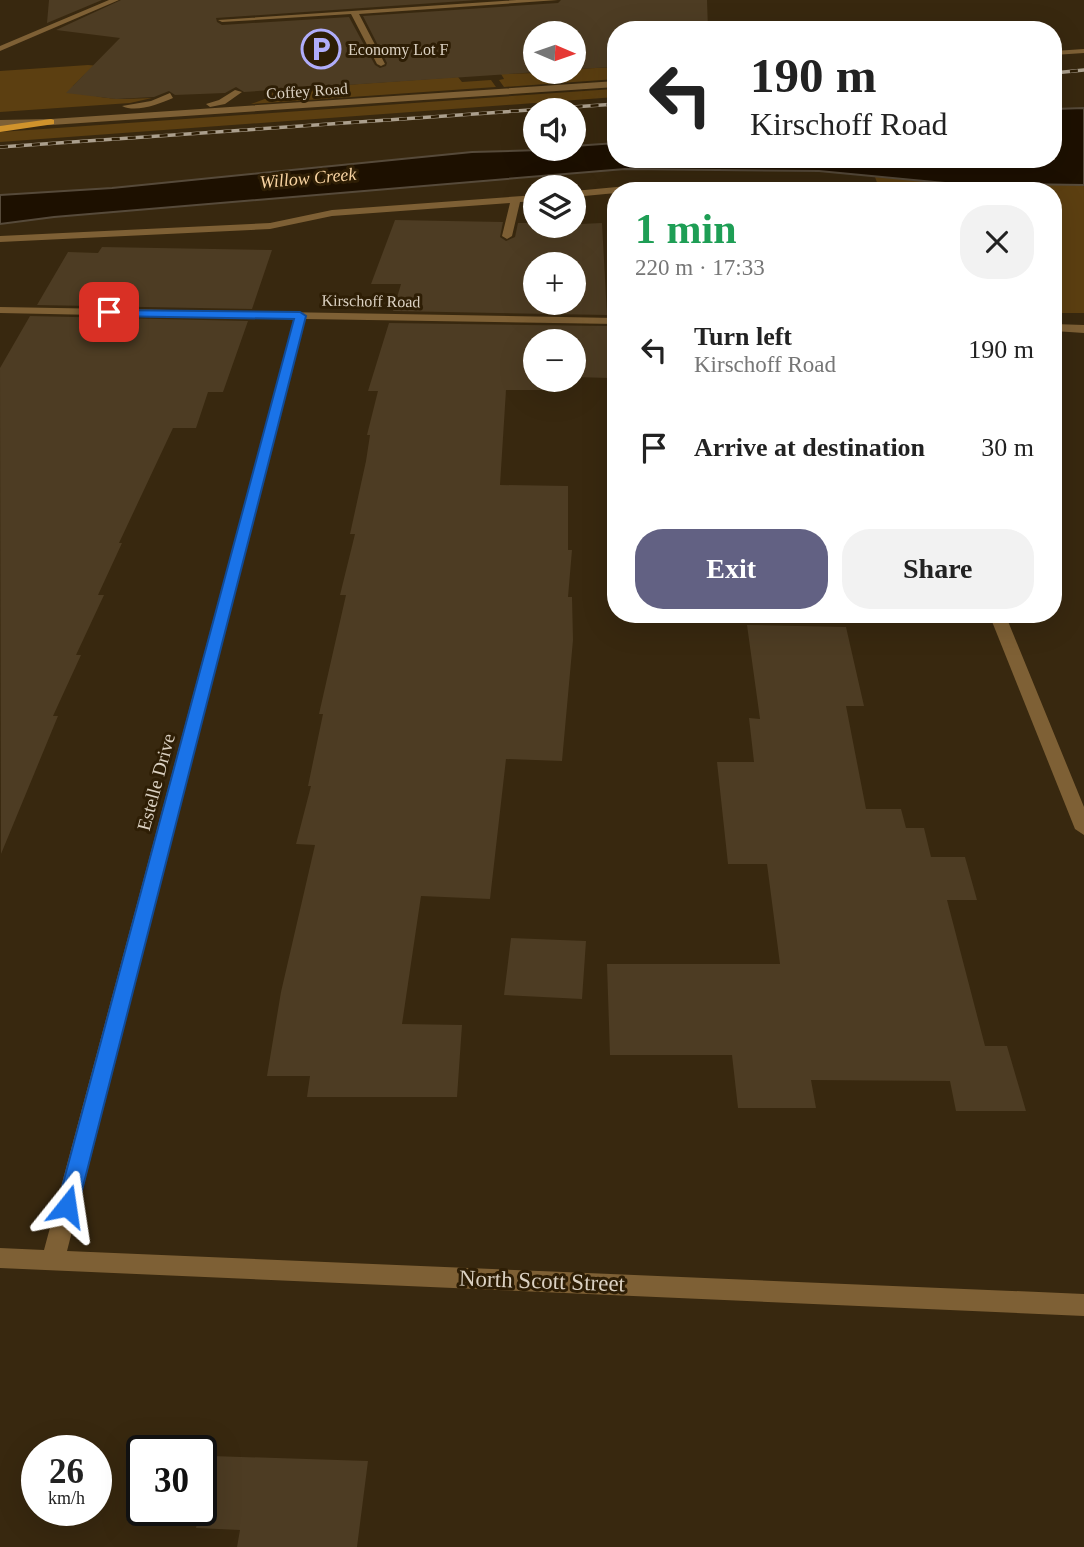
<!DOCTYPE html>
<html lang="en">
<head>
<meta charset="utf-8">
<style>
	:root { --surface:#fff; --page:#f2f2f2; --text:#222; --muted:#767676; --accent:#626183 }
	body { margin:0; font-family:"Times New Roman",serif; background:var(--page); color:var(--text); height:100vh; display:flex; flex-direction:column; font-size:26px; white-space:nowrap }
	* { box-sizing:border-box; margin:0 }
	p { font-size:23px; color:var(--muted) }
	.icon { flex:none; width:38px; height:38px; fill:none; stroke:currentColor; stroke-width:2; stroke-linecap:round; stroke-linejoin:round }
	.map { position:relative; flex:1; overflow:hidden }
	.details { position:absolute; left:607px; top:182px; width:455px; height:441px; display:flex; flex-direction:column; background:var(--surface); border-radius:28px; box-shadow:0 7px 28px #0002 }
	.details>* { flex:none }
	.hud { position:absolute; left:607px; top:21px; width:455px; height:147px; border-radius:28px; box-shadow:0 7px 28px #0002; background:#fff; color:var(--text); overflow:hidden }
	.needle { width:46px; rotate:92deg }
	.buttons { position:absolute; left:523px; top:21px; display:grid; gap:14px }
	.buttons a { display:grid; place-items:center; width:63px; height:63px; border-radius:50%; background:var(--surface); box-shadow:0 7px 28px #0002; font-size:35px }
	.speed { position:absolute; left:21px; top:1435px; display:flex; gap:14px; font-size:35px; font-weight:700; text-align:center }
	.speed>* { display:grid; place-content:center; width:91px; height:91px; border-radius:50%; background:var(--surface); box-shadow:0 7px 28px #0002; line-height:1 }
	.speed small { font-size:18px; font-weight:400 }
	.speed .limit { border:4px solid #111; border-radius:10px; background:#fff; color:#111 }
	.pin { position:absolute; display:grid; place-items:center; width:60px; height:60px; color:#fff; margin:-30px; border-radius:14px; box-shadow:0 4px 10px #0006 }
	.me { position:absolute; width:77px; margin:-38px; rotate:15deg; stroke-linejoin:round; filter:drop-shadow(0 0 5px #0008) }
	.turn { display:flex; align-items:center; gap:24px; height:147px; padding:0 28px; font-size:32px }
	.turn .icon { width:91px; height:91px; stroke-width:2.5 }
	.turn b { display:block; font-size:49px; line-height:60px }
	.round { display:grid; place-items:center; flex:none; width:74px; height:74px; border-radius:28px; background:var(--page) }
	.summary { display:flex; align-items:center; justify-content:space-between; height:119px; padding:0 28px }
	h1 { font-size:42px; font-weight:800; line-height:52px; color:#1e9e55 }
	.cta { display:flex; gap:14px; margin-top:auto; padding:14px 28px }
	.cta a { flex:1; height:80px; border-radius:28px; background:var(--accent); color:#fff; font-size:28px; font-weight:800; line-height:80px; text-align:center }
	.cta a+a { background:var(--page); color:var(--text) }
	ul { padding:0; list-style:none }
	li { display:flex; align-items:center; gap:21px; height:98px; padding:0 28px }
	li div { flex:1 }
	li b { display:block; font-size:26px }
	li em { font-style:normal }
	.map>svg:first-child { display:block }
	.green { fill:#5c3f11 }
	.water { fill:#1d1000; stroke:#564a3a; stroke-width:2 }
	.building { fill:#4d3c23; fill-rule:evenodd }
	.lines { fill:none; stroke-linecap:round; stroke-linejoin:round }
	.minor { fill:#7e6035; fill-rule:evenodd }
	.major { fill:#d0932c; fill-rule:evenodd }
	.rail-casing { stroke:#ab9f8d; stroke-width:3.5 }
	.rail { stroke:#2e1e05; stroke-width:2.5; stroke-dasharray:8; stroke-linecap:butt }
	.route { fill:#1a73e8; stroke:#114b97; stroke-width:2 }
	.labels { text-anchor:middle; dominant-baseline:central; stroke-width:6; stroke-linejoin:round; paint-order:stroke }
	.far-poi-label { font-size:16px; fill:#dbd1c2; stroke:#2e1e05; text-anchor:start }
	.far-street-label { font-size:16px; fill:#dbd1c2; stroke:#2e1e05 }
	.far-water-label { font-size:18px; font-style:italic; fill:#f9d4a2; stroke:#2e1e05 }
	.street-label { font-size:19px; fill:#dbd1c2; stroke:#2e1e05 }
	.near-street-label { font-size:23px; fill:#dbd1c2; stroke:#2e1e05 }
</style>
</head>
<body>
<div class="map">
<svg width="1084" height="1547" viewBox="0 0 1084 1547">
	<rect width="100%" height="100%" fill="#38280f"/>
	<path class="green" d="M88 65 112 67 84 75 73 86C96 102 124 99 152 98L130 103 0 112V71Z
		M616 67V79L504 87 499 80 504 79 501 74 574 72V69Z
		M458 77 462 82 491 80 496 87 251 104 270 97 274 90Z
		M613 89 616 97 0 142V132Z
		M875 177 945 183 1084 185V313H1054V191H880Z"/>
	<path class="water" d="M1084 108V185L945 183 819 171 625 169 54 217 0 224V195L112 188 472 152 574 149V146L616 143V159H1054V109Z"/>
	<path class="building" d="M49 0H102L47 23Z
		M121 0H478L216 18 217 22 222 25 349 17 375 65 380 68 386 66 387 63 363 16 558 3 561 0H707L708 30H616V67L574 69V33H536V72H539L244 92 236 87 225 93 175 95 169 91 154 97 116 99 66 93 120 38 56 30Z
		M395 220 503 222 500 237 506 241 515 237 518 223H536V226L602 223 607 315 393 311 401 284H371ZM536 264H574V303H536Z
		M102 247 272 250 252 309 37 305 68 252 98 253Z
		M30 316 248 321 223 392H208L196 428H173L119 543H122L98 595H104L76 655H81L53 716H58L1 854 0 368Z
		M389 323 607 326 610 378 574 377V341H536V380H543L542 390H506L500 485 568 486V550H572L568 597H572L573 640 562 761 506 759 490 899 421 896 402 1024 462 1025 457 1097H307L310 1076H267L281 992 315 845 296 844 311 786H308L323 714H319L346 595H340L355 534H350L366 461 370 435H367L378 391H368Z
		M747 625 846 627 864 706H846L866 809H901L906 828H924L931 857H965L977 900H947L985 1046H1007L1026 1111H956L950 1081 811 1080 816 1108H738L732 1055H610L607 964H780L767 864H728L717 762H754L749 718 760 719Z
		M511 938 586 941 582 999 504 995Z
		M211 1456 368 1461 357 1547H237L240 1530 196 1528Z"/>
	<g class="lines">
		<path class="minor" d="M109 0H119L0 51V46Z
			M517 0H558L359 14 385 64 381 66 377 64 351 14 222 22 218 20Z
			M1084 49V53L1054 55V51Z
			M616 81V87L51 125 0 126V120L51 119Z
			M235 90 242 92 225 104 210 107 206 104 219 100Z
			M170 93 173 98C159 104 136 113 122 106L151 101Z
			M649 184 784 188 789 191H616V193L574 197V191Z
			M536 195V201L520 202 512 236 507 239 502 236 510 203 332 216 270 229 0 242V236L270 223 332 210Z
			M0 307 616 318V324L305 319 67 1251 1084 1294V1316L0 1268V1248L44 1250 294 319 0 313Z
			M1054 324 1084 325V333L1054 331Z
			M989 614H1005L1084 807V835L1075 829Z"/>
		<path class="major" d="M51 119 54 120V124L0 132V126Z"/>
		<defs>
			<path id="rail" d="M1054 73 1084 70
				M0 147 616 104"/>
		</defs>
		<use href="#rail" class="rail-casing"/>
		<use href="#rail" class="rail"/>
	</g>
	<path class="route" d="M106 310 300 312 306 316 78 1206 75 1212 67 1215 60 1212 57 1206 294 319 109 316 106 315Z"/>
	<defs>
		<symbol id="parking-ring" viewBox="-11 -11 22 22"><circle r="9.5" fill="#2e1e05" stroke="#b0adfa" stroke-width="1.5"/><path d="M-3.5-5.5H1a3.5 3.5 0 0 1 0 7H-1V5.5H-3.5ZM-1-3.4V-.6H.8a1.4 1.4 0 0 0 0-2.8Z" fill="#b0adfa"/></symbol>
	</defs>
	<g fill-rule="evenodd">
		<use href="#parking-ring" x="299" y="27" width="44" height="44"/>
	</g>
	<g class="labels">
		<g class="far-poi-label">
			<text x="348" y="49">Economy Lot F</text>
		</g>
		<g class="far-street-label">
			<text transform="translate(307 91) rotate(-4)">Coffey Road</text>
			<text transform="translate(371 301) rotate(1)">Kirschoff Road</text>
		</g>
		<g class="far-water-label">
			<text transform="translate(308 178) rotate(-5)">Willow Creek</text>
		</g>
		<g class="street-label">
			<text transform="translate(156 782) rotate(-75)">Estelle Drive</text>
		</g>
		<g class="near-street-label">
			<text transform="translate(542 1281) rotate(2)">North Scott Street</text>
		</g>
	</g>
</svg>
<div class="buttons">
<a><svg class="needle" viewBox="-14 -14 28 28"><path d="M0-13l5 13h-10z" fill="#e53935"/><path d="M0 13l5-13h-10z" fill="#767676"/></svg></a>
<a><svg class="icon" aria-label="sound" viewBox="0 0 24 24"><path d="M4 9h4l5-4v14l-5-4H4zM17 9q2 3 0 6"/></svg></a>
<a><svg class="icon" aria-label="layers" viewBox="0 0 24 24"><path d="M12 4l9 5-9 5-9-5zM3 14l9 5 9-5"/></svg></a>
<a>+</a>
<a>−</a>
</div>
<div class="speed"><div>26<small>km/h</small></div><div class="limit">30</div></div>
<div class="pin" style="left:109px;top:312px;background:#d93025"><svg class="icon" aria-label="arrive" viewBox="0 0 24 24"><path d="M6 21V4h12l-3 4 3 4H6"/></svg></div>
<svg class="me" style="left:67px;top:1206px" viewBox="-20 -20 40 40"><path d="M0-17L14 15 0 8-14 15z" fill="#1a73e8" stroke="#fff" stroke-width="4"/></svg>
<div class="hud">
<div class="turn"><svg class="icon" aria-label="left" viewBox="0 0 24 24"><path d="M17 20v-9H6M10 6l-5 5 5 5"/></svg><div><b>190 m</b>Kirschoff Road</div></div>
</div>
<section class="details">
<div class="summary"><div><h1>1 min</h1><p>220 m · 17:33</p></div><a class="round"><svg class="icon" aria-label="close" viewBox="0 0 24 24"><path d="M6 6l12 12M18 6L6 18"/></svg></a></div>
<ul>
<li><svg class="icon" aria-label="left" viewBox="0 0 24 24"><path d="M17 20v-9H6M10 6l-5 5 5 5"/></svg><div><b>Turn left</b><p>Kirschoff Road</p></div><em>190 m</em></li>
<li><svg class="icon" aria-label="arrive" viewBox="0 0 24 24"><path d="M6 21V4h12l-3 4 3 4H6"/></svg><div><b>Arrive at destination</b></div><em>30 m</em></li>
</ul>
<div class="cta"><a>Exit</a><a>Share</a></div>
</section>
</div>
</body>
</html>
